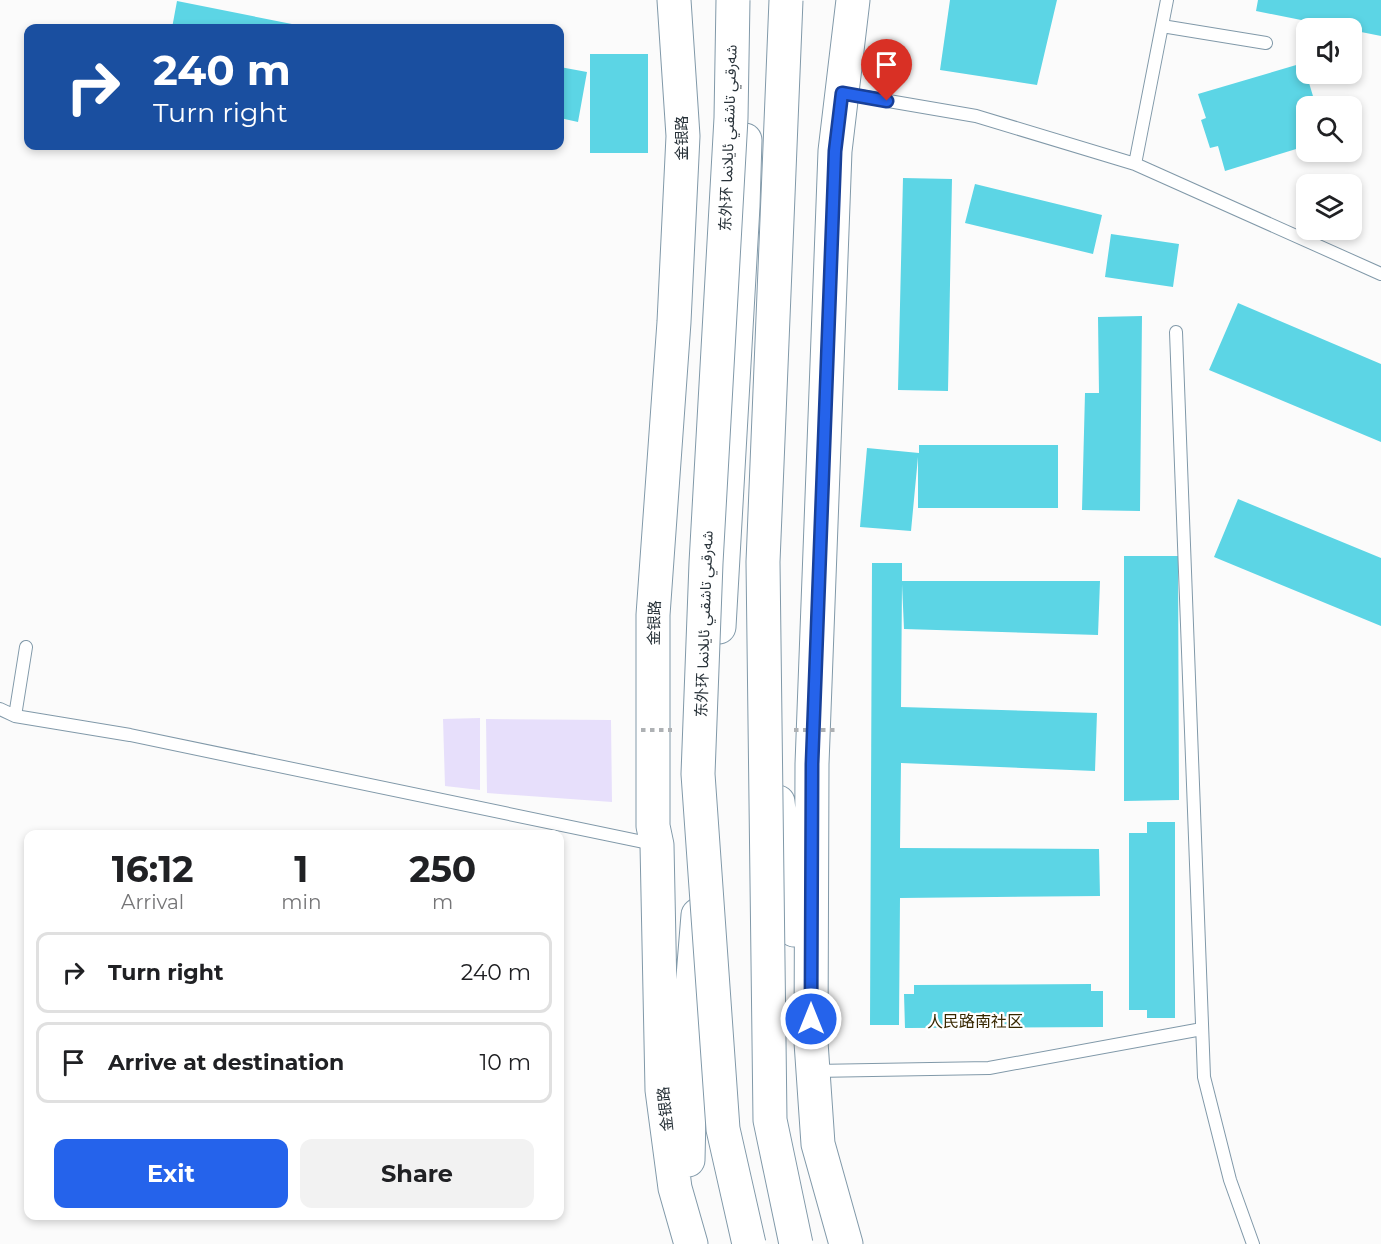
<!DOCTYPE html>
<html lang="en">
<head>
<meta charset="utf-8">
<style>
	:root { --surface:#fff; --page:#f2f2f2; --text:#202124; --muted:#757577; --line:#e0e0e0; --accent:#2563eb }
	body { margin:0; font-family:Montserrat,"Noto Sans Arabic","Noto Sans SC",sans-serif; background:var(--page); color:var(--text); height:100vh; display:flex; flex-direction:column; font-size:22px; white-space:nowrap }
	* { box-sizing:border-box; margin:0 }
	p { font-size:20px; color:var(--muted) }
	.icon { flex:none; width:33px; height:33px; fill:none; stroke:currentColor; stroke-width:2; stroke-linecap:round; stroke-linejoin:round }
	.map { position:relative; flex:1; overflow:hidden }
	.sheet { position:absolute; left:24px; top:830px; width:540px; height:390px; display:flex; flex-direction:column; background:var(--surface); border-radius:12px; box-shadow:0 3px 9px #0003 }
	.sheet>* { flex:none }
	.top-card { position:absolute; left:24px; top:24px; width:540px; height:126px; border-radius:12px; box-shadow:0 3px 9px #0003; background:#1a4fa0; color:#fff; overflow:hidden }
	.fabs { position:absolute; left:1296px; top:18px; display:grid; gap:12px }
	.fabs a { display:grid; place-items:center; width:66px; height:66px; border-radius:12px; background:var(--surface); box-shadow:0 3px 9px #0003; font-size:30px }
	.pin { position:absolute; display:grid; place-items:center; width:51px; height:51px; color:#fff; margin:-62px -26px; border-radius:50% 50% 50% 0; rotate:-45deg; box-shadow:0 0 6px #0007 }
	.pin .icon { rotate:45deg }
	.me { position:absolute; width:66px; margin:-33px; rotate:0deg; stroke-linejoin:round; filter:drop-shadow(0 0 4px #0008) }
	.turn { display:flex; align-items:center; gap:21px; height:126px; padding:0 30px; font-size:27px }
	.turn .icon { width:78px; height:78px; stroke-width:2.5 }
	.turn b { display:block; font-size:42px; line-height:51px }
	.eta { display:flex; justify-content:space-evenly; align-items:center; height:102px; text-align:center }
	.eta b { font-size:36px; font-weight:700; line-height:42px }
	.button { display:flex; gap:12px; margin-top:auto; padding:12px 30px }
	.button a { flex:1; height:69px; border-radius:12px; background:var(--accent); color:#fff; font-size:24px; font-weight:700; line-height:69px; text-align:center }
	.button a+a { background:var(--page); color:var(--text) }
	ul { padding:0; list-style:none }
	li { display:flex; align-items:center; gap:18px; height:81px; margin:0 12px 9px; padding:0 18px; border:3px solid var(--line); border-radius:12px }
	li div { flex:1 }
	li b { display:block; font-size:22px }
	li em { font-style:normal }
	.map>svg:first-child { display:block }
	.green { fill:#e7dffb }
	.building { fill:#5cd5e5 }
	.lines { fill:none; stroke-linecap:round; stroke-linejoin:round }
	.lane-casing { stroke:#8199a9; stroke-width:14 }
	.primary-casing { stroke:#8199a9; stroke-width:35 }
	.lane { stroke:#fff; stroke-width:12 }
	.primary { stroke:#fff; stroke-width:33 }
	.highway-bridge-casing { stroke:#8199a9; stroke-width:35; stroke-linecap:butt }
	.path-bridge { stroke:#aeb1b4; stroke-width:4; stroke-dasharray:4.5 4.5; stroke-linecap:butt }
	.highway-bridge { stroke:#fff; stroke-width:33 }
	.route-casing { stroke:#184099; stroke-width:15 }
	.route { stroke:#2563eb; stroke-width:10 }
	.labels { text-anchor:middle; dominant-baseline:central; stroke-width:4.5; stroke-linejoin:round; paint-order:stroke }
	.street-label { font-size:15px; fill:#283239; stroke:#fff }
	.neighbourhood-label { font-size:16px; fill:#372700; stroke:#fff }
</style>
</head>
<body>
<div class="map">
<svg width="1381" height="1244" viewBox="0 0 1381 1244">
	<rect width="100%" height="100%" fill="#fbfbfb"/>
	<path class="green" d="M480 718V790L445 786 443 719Z
		M486 719 611 720 612 802 487 793Z"/>
	<path class="building" d="M950 0H1057L1037 85 940 70Z
		M1258 0H1381V36L1256 11Z
		M177 1 307 27V28H172Z
		M590 54H648V153H590Z
		M1303 63 1316 106H1306V146L1225 171 1218 146 1210 148 1201 120 1206 118 1198 94Z
		M560 67 587 72 578 122 560 118Z
		M903 178 952 179 948 391 898 390Z
		M975 184 1102 215 1093 254 965 223Z
		M1111 234 1179 244 1173 287 1105 277Z
		M1238 303 1381 364V442L1209 370Z
		M1142 316 1140 511 1082 510 1085 393H1099L1098 317Z
		M919 445H1058V508H918V457L911 531 860 527 867 448 919 453Z
		M1238 499 1381 558V626L1214 557Z
		M1124 556H1178L1179 800 1124 801Z
		M872 563H902V581H1100L1098 635 904 629 902 584 901 707 1097 713 1095 771 901 763 900 848 1099 849 1100 896 900 898 899 1025H870Z
		M1147 822H1175V1018H1147V1010H1129V833H1147Z
		M1091 984V991H1103V1027L905 1028 904 994H914V985Z"/>
	<g class="lines">
		<defs>
			<path id="lane" d="M1162 26 1266 43
				M842 93 976 116 1135 164 1381 274
				M1135 164 1167 0
				M1176 332 1204 1077 1230 1180 1253 1244
				M26 647 15 716 130 735 653 844
				M0 709 15 716
				M814 1071 989 1068 1202 1029"/>
			<path id="primary" d="M674 0 683 136 674 322 653 615V826L657 845 662 1090 675 1188 691 1244
				M719 627 743 206 745 140
				M778 802 794 930
				M688 1160 692 989 698 915
				M846 1244 818 1144 811 1042 812 764 835 151 853 0"/>
		</defs>
		<use href="#lane" class="lane-casing"/>
		<use href="#primary" class="primary-casing"/>
		<use href="#lane" class="lane"/>
		<use href="#primary" class="primary"/>
		<defs>
			<path id="highway-bridge" d="M733 0 731 118 706 563 698 774 723 1129 749 1244
				M786 0 763 562 770 1120 796 1244"/>
		</defs>
		<use href="#highway-bridge" class="highway-bridge-casing"/>
		<path class="path-bridge" d="M641 730H672
			M794 730H838"/>
		<use href="#highway-bridge" class="highway-bridge"/>
	</g>
	<g class="lines">
		<defs>
			<path id="route" d="M811 1019 812 764 835 151 842 93 887 101"/>
		</defs>
		<use href="#route" class="route-casing"/>
		<use href="#route" class="route"/>
	</g>
	<g class="labels">
		<g class="street-label">
			<text transform="translate(681 138) rotate(-90)">金银路</text>
			<text transform="translate(728 138) rotate(-88)">东外环 شەرقىي تاشقىي ئايلانما</text>
			<text transform="translate(654 623) rotate(-89)">金银路</text>
			<text transform="translate(704 624) rotate(-88)">东外环 شەرقىي تاشقىي ئايلانما</text>
			<text transform="translate(665 1109) rotate(-96)">金银路</text>
		</g>
		<g class="neighbourhood-label">
			<text x="975" y="1021">人民路南社区</text>
		</g>
	</g>
</svg>
<div class="fabs">
<a><svg class="icon" aria-label="sound" viewBox="0 0 24 24"><path d="M4 9h4l5-4v14l-5-4H4zM17 9q2 3 0 6"/></svg></a>
<a><svg class="icon" aria-label="search" viewBox="0 0 24 24"><circle cx="10" cy="10" r="6"/><path d="M15 15l6 6"/></svg></a>
<a><svg class="icon" aria-label="layers" viewBox="0 0 24 24"><path d="M12 4l9 5-9 5-9-5zM3 14l9 5 9-5"/></svg></a>
</div>
<div class="pin" style="left:887px;top:101px;background:#d93025"><svg class="icon" aria-label="arrive" viewBox="0 0 24 24"><path d="M6 21V4h12l-3 4 3 4H6"/></svg></div>
<svg class="me" style="left:811px;top:1019px" viewBox="-20 -20 40 40"><circle r="17" fill="#2563eb" stroke="#fff" stroke-width="3"/><path d="M0-11L8 9 0 5-8 9z" fill="#fff"/></svg>
<div class="top-card">
<div class="turn"><svg class="icon" aria-label="right" viewBox="0 0 24 24"><path d="M7 20v-9h11M14 6l5 5-5 5"/></svg><div><b>240 m</b>Turn right</div></div>
</div>
<section class="sheet">
<div class="eta">
<div><b>16:12</b><p>Arrival</p></div>
<div><b>1</b><p>min</p></div>
<div><b>250</b><p>m</p></div>
</div>
<ul>
<li><svg class="icon" aria-label="right" viewBox="0 0 24 24"><path d="M7 20v-9h11M14 6l5 5-5 5"/></svg><div><b>Turn right</b></div><em>240 m</em></li>
<li><svg class="icon" aria-label="arrive" viewBox="0 0 24 24"><path d="M6 21V4h12l-3 4 3 4H6"/></svg><div><b>Arrive at destination</b></div><em>10 m</em></li>
</ul>
<div class="button"><a>Exit</a><a>Share</a></div>
</section>
</div>
</body>
</html>
